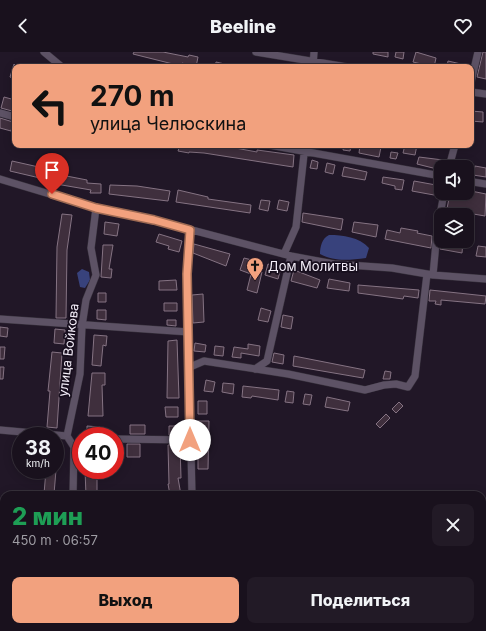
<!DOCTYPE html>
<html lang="ru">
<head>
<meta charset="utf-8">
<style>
	:root { --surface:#19111d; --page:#221a26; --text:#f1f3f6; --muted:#9f9da4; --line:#37313b; --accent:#f2a17e }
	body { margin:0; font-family:Inter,sans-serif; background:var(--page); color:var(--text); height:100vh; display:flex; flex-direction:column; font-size:15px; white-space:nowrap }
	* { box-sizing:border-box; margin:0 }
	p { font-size:13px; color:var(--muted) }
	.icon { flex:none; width:22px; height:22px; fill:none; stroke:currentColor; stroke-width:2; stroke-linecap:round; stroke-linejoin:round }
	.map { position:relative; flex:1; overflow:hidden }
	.panel { position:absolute; left:0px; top:439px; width:486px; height:140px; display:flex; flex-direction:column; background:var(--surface); border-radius:12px 12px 0 0; box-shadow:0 2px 10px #0003,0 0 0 1px var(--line) }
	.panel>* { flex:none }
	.banner { position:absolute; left:12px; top:12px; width:462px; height:84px; border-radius:8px; box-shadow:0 2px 10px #0003,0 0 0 1px var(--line); background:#f2a17e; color:#111; overflow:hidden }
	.controls { position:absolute; left:434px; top:108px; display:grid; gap:8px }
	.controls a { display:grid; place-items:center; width:40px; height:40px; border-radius:8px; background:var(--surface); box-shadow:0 2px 10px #0003,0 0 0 1px var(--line); font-size:20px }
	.speed { position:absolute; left:12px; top:375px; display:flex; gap:8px; font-size:20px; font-weight:700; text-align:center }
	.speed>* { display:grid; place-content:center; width:52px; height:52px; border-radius:50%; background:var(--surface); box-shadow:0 2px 10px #0003,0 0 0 1px var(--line); line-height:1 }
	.speed small { font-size:10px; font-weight:400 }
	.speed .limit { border:6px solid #d22; background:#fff; color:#111 }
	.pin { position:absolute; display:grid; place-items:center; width:34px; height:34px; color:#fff; margin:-41px -17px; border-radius:50% 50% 50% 0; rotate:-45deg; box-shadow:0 0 4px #0007 }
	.pin .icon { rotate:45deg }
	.me { position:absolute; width:44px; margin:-22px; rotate:0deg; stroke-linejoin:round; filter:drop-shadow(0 0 3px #0008) }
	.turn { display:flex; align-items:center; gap:14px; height:84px; padding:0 12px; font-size:18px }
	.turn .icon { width:52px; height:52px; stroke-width:2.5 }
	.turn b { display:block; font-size:28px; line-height:34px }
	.round { display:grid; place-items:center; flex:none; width:42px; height:42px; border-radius:8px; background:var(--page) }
	.head { display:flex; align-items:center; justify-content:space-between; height:68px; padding:0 12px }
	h1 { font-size:24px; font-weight:800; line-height:30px; color:#1e9e55 }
	.button { display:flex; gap:8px; margin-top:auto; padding:8px 12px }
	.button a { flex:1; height:46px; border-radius:8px; background:var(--accent); color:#111; font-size:16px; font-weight:800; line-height:46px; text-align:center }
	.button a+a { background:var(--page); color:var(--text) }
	header { display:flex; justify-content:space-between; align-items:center; height:52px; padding:0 12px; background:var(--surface); font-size:18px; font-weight:800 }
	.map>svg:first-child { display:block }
	.water { fill:#38427c }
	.building { fill:#3f2f3d; stroke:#857383 }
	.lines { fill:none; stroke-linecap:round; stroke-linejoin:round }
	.minor-casing { stroke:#39333e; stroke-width:8 }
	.minor { stroke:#5d5265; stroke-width:7 }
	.route-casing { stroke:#9d6952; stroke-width:10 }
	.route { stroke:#f2a17e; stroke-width:7 }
	.labels { text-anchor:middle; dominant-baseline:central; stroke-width:3.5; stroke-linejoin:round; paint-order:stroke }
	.poi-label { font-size:13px; fill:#f3edf8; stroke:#170e1d; text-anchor:start }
	.street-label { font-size:13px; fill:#f3edf8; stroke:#170e1d }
</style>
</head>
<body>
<header><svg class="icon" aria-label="back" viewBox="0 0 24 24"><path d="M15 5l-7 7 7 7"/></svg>Beeline<svg class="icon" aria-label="heart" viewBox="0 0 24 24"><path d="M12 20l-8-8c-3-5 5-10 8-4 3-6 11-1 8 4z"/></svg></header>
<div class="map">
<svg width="486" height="579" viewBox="0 0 486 579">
	<rect width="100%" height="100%" fill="#211727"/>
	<path class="water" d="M329 183C343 183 359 185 369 196L366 206C349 208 335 210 320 202 320 195 322 186 329 183Z
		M82 217 89 220 90 228 85 236 80 235 77 221Z"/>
	<path class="building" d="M134 0H163L188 5 189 3 198 5 196 15 182 11 181 14 133 2Z
		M373 0H388V5L373 2Z
		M396 0H404L403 7 395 5Z
		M416 0 436 6 434 15 413 10Z
		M483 0H486V27L477 25Z
		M448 9 461 12V15H447Z
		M216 10 229 13 228 15H215Z
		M14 12 15 13V27L10 25Z
		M4 45 15 48 12 59 1 56Z
		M471 59 483 60V70L471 69Z
		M0 66 13 70 11 79 0 76Z
		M180 93H219L257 100V98L294 103 293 115 204 101 189 100V101L178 99Z
		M344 93H351L350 99 343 98Z
		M360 93 381 95 379 105 359 101Z
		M405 93H417L415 103 403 101Z
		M391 100 398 101 396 107 390 106Z
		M419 105 443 108 441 118 417 112Z
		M312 108 318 110 317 117 310 116Z
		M12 109 52 118 51 121 87 128V131L101 132V141H90L91 138 56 132 57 130 10 119Z
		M456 110 472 113V115H454Z
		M327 111 335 113 333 122 325 120Z
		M475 114 486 116V125L473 123Z
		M344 115 367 120 365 128 342 124Z
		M383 125 404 128 402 138 395 137V134L382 131Z
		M414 129 436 133 434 143 412 139Z
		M110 133 137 134 170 139 168 149 109 142Z
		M178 138 208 145V147L251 153 250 161 176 150Z
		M471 139 486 142 485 164 456 159 455 163 446 162 450 141 470 145Z
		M261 148 270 149 268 159 259 157Z
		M279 148 289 150 287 159 277 157Z
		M303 161 343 167 341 178 302 170Z
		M62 162 72 163 67 198 66 266H56L57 195Z
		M105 170 119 172 117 184 104 182Z
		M354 170 378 173 376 185 352 180Z
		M401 176 418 179 417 181 432 184 431 196 385 187 387 178 400 181Z
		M159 182 182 189 179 200 168 197 169 194 156 190Z
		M441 189 463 190 462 201 440 197Z
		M194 192 230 202 226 214 193 201Z
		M103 193H113L109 217H112L111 226 101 225Z
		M478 194 486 195V205L476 204Z
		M244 206 252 208 250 217 262 220 257 241 247 238 251 222 240 218Z
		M268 212 281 216 278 227 265 223Z
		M294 218 320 228 317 236 291 229Z
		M329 227 350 231 349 239 327 236Z
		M176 228 177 238H159V229Z
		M358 233 419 238 418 246 404 244 403 247 358 241Z
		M430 238 486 244 485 252 441 248V253L435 252 436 249H429Z
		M98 241H106V250H98Z
		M203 242 204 270 193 271 192 243Z
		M164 251H177V259H164Z
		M261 256 271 259 268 270 258 268Z
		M97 258H106V268L97 267Z
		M283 263 293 265 291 277 281 275Z
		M167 268H176V274L167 273Z
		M0 275 8 276 7 285 0 284Z
		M55 277 65 278 64 292 54 291Z
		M94 283 107 284 106 294 103 293 101 314 92 313Z
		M177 288 179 346H167L168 289Z
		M195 291 206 293 205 300 194 299Z
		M248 292 260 294 259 304 241 301V306L232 305 234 295 248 297Z
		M215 294 224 295 223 304 214 303Z
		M0 295H5L4 307H0Z
		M52 300 62 301 57 376 47 375 50 339H48Z
		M274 301 284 303 283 312 272 310Z
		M294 304 365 318 363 326 293 314Z
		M0 315H4L3 327H0Z
		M385 319 391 320 390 327H383Z
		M92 321H105V333H102L103 364H88Z
		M206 328 215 330 213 340 204 339Z
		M223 331 234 332 233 342 222 340Z
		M243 334 279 338 278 348 252 344 251 346 242 345Z
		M287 339 294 340 293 351 285 350Z
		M305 342 312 343 310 353 303 352Z
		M327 345 350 350 348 359 325 355Z
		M198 349H207V362H198Z
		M399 350 403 354 396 361 392 357Z
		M165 355H178V365H166Z
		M386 362 390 366 380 376 376 372Z
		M198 369H209L208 417H198Z
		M130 373H145V382H130Z
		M87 374 100 375V383L87 382Z
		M169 374H179V383H169Z
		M127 392H140V405H127Z
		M168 393H180L181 426H178L181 443H170L168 432H169Z
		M46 418H56L54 442H44Z
		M85 418H97V443H86Z
		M0 493H4V503H0Z"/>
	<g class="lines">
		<defs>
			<path id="minor" d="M44 0 62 15
				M256 0 347 15
				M313 15 314 0
				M471 30 478 0
				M471 40 486 42
				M0 61 15 65
				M269 93 441 124
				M449 115 455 93
				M0 127 96 156 154 168 291 204 334 212 392 216 433 223 486 227
				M467 129 486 132
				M190 178 187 222 192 443
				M284 202 296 175 305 93
				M433 223 437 180 444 141
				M0 267 189 280
				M190 315 204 309 288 322 365 338 384 333 396 332 408 335 415 324 427 222
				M255 317 267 309 291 204
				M0 378 67 384
				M115 387 190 388
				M73 443 74 395 67 384 80 322 82 274 86 248 96 223 91 196 96 156
				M0 488H4
				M482 520 486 508
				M482 545 486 547
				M195 575V579
				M70 579V575
				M182 579 186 575"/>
		</defs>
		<use href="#minor" class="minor-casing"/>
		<use href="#minor" class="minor"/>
	</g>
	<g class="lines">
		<defs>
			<path id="route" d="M52 142 96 156 154 168 190 178 187 222 190 388"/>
		</defs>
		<use href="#route" class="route-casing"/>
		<use href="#route" class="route"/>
	</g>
	<defs>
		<symbol id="church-pin" viewBox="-11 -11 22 30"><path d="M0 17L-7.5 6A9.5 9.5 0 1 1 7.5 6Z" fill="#f2a17e" stroke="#170e1d"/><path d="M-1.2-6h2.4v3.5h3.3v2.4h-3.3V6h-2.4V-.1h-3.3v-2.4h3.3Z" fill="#111"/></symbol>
	</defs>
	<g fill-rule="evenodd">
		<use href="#church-pin" x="245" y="204" width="20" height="27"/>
	</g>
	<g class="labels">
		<g class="poi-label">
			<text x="268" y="214">Дом Молитвы</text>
		</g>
		<g class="street-label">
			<text transform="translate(68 298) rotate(-83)">улица Войкова</text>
		</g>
	</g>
</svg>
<div class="controls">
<a><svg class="icon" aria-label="sound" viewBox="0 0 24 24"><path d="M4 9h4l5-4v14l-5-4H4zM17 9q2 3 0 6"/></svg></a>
<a><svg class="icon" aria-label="layers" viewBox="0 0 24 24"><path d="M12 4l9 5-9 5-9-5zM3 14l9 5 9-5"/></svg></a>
</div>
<div class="speed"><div>38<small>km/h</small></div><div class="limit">40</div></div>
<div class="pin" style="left:52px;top:142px;background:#d93025"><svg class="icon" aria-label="arrive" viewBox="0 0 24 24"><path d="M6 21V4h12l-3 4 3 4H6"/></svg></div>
<svg class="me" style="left:190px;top:388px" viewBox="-20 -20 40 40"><circle r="19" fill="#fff"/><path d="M0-13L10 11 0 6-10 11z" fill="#f2a17e"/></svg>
<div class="banner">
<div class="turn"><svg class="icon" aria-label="left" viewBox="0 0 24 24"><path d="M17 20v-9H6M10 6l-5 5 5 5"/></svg><div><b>270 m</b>улица Челюскина</div></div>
</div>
<section class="panel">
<div class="head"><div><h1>2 мин</h1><p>450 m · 06:57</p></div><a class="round"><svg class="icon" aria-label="close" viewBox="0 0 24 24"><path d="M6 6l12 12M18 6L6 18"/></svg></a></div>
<div class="button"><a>Выход</a><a>Поделиться</a></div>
</section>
</div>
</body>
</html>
